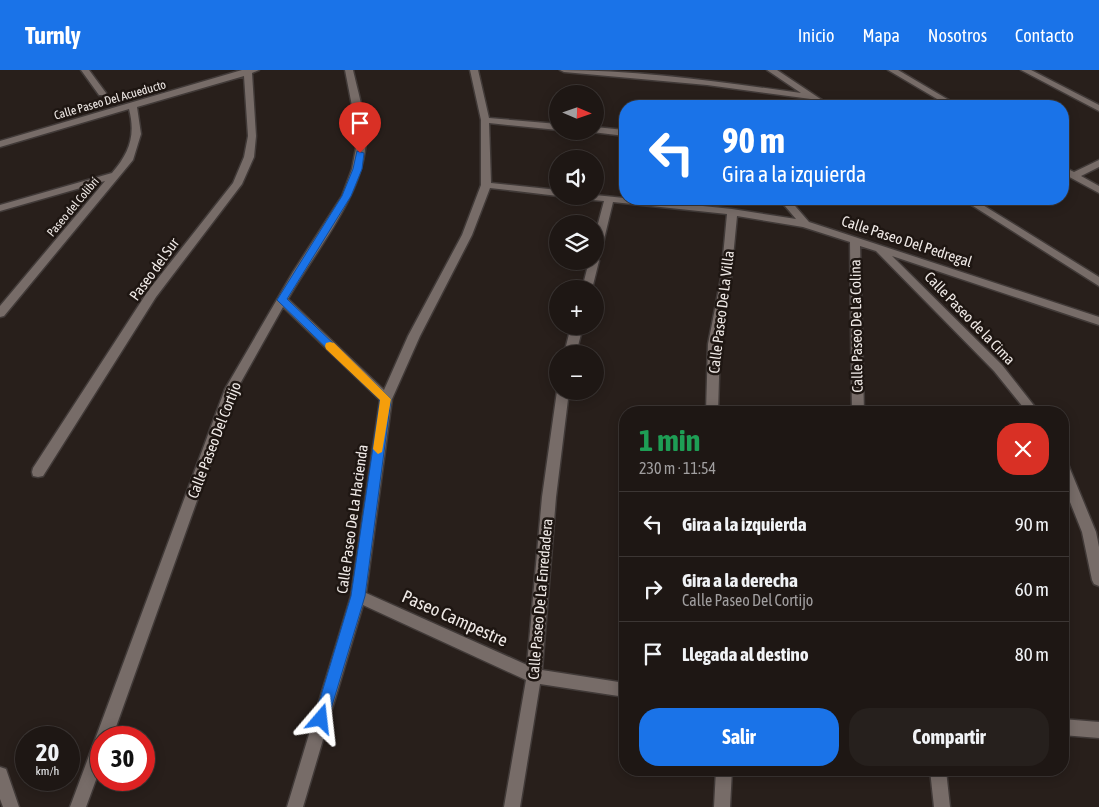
<!DOCTYPE html>
<html lang="es">
<head>
<meta charset="utf-8">
<style>
	:root { --surface:#1e1714; --page:#26201d; --text:#f1f3f6; --muted:#a19fa0; --line:#3c3634; --accent:#1a73e8 }
	body { margin:0; font-family:"Asap Condensed",sans-serif; background:var(--page); color:var(--text); height:100vh; display:flex; flex-direction:column; font-size:19px; white-space:nowrap }
	* { box-sizing:border-box; margin:0 }
	p { font-size:16px; color:var(--muted) }
	.icon { flex:none; width:28px; height:28px; fill:none; stroke:currentColor; stroke-width:2; stroke-linecap:round; stroke-linejoin:round }
	.map { position:relative; flex:1; overflow:hidden }
	.side { position:absolute; left:619px; top:336px; width:450px; height:370px; display:flex; flex-direction:column; background:var(--surface); border-radius:20px; box-shadow:0 2px 12px #0003,0 0 0 1px var(--line) }
	.side>* { flex:none }
	.guide { position:absolute; left:619px; top:30px; width:450px; height:105px; border-radius:20px; box-shadow:0 2px 12px #0003,0 0 0 1px var(--line); background:#1a73e8; color:#fff; overflow:hidden }
	.needle { width:32px; rotate:92deg }
	.fabs { position:absolute; left:549px; top:15px; display:grid; gap:10px }
	.fabs a { display:grid; place-items:center; width:55px; height:55px; border-radius:50%; background:var(--surface); box-shadow:0 2px 12px #0003,0 0 0 1px var(--line); font-size:25px }
	.speed { position:absolute; left:15px; top:656px; display:flex; gap:10px; font-size:25px; font-weight:700; text-align:center }
	.speed>* { display:grid; place-content:center; width:65px; height:65px; border-radius:50%; background:var(--surface); box-shadow:0 2px 12px #0003,0 0 0 1px var(--line); line-height:1 }
	.speed small { font-size:12px; font-weight:400 }
	.speed .limit { border:8px solid #d22; background:#fff; color:#111 }
	.pin { position:absolute; display:grid; place-items:center; width:42px; height:42px; color:#fff; margin:-51px -21px; border-radius:50% 50% 50% 0; rotate:-45deg; box-shadow:0 0 5px #0007 }
	.pin .icon { rotate:45deg }
	.me { position:absolute; width:55px; margin:-28px; rotate:17deg; stroke-linejoin:round; filter:drop-shadow(0 0 4px #0008) }
	.turn { display:flex; align-items:center; gap:18px; height:105px; padding:0 20px; font-size:22px }
	.turn .icon { width:65px; height:65px; stroke-width:2.5 }
	.turn b { display:block; font-size:35px; line-height:42px }
	.round { display:grid; place-items:center; flex:none; width:52px; height:52px; border-radius:20px; background:var(--page) }
	.summary { display:flex; align-items:center; justify-content:space-between; height:85px; padding:0 20px }
	h1 { font-size:30px; font-weight:700; line-height:38px; color:#1e9e55 }
	.button { display:flex; gap:10px; margin-top:auto; padding:10px 20px }
	.button a { flex:1; height:58px; border-radius:20px; background:var(--accent); color:#fff; font-size:20px; font-weight:700; line-height:58px; text-align:center }
	.button a+a { background:var(--page); color:var(--text) }
	ul { padding:0; list-style:none }
	li { display:flex; align-items:center; gap:15px; height:65px; padding:0 20px; border-top:1px solid var(--line) }
	li div { flex:1 }
	li b { display:block; font-size:19px }
	li em { font-style:normal }
	header { display:flex; align-items:center; gap:30px; box-sizing:border-box; height:70px; padding:0 25px; background:var(--accent); color:#fff }
	header strong { font-size:24px }
	nav { display:flex; gap:28px; margin-inline-start:auto; font-size:18px }
	.map>svg:first-child { display:block }
	.lines { fill:none; stroke-linecap:round; stroke-linejoin:round }
	.minor-casing { stroke:#413a38; stroke-width:3 }
	.minor { fill:#776c68; fill-rule:evenodd }
	.route { fill:#1a73e8; stroke:#114b97 }
	.slow { fill:#f59e0b }
	.labels { text-anchor:middle; dominant-baseline:central; stroke-width:5; stroke-linejoin:round; paint-order:stroke }
	.far-street-label { font-size:12px; fill:#f0eae7; stroke:#1e1612 }
	.street-label { font-size:15px; fill:#f0eae7; stroke:#1e1612 }
	.near-street-label { font-size:18px; fill:#f0eae7; stroke:#1e1612 }
</style>
</head>
<body>
<header>
<strong>Turnly</strong>
<nav><a>Inicio</a><a>Mapa</a><a>Nosotros</a><a>Contacto</a></nav>
</header>
<div class="map">
<svg width="1099" height="737" viewBox="0 0 1099 737">
	<rect width="100%" height="100%" fill="#281f1b"/>
	<g class="lines">
		<defs>
			<path id="minor" d="M81 0H89L106 23 105 25H99Z
				M242 0H259L252 3 256 66 254 87 242 114 156 227 43 406 38 407 33 406 32 402 33 398 148 221 233 113 244 87 248 66 244 6 137 37 141 64 133 90 4 246 0 247V236L105 111 0 141V135L112 103C129 83 136 66 129 39L0 77V71Z
				M345 0H353C357 18 367 52 366 68 365 124 315 181 288 229L384 320 408 266 462 165 481 115V50L470 0H478L489 48 558 54V60L489 53 491 113 558 120V126L490 118 472 165 420 266 392 329 366 523 527 595 542 427 557 321H569L556 427 542 600 625 613V627L540 614 520 737H504L526 610 363 535 303 737H287L351 526 380 330 283 237 237 319 112 668H101V696L86 737H70L225 319 293 202 342 126 352 99 358 67Z
				M560 0C640 0 721 12 801 23L767 0H777L831 36H822L811 29 707 15 564 2Z
				M888 0H898L959 36H949Z
				M1021 0H1031L1099 35V41Z
				M595 57 625 60V66L592 62 595 61Z
				M1099 90V97L1081 106 1099 116V123L1062 103V96L1074 102Z
				M595 125 732 139 796 149 779 129H789L809 152 1099 247V255L892 186 1002 295 1039 342H1027L994 301 876 181 860 176 864 342H852L850 172 803 157 737 146 731 208 720 274 718 342H706L708 274 721 208 727 144 613 132 600 186 598 189 599 191 592 219H582L589 191H595V165L604 131 581 129 576 126H595Z
				M962 129H973L1099 207V216Z
				M571 256H583L576 284H564Z
				M1062 389 1067 390 1068 394 1096 462 1099 477V516L1094 514 1092 510 1082 462 1062 412Z
				M1062 649 1099 652V668L1062 665Z
				M0 697 6 699 19 737H3L0 729Z
				M716 700H732L730 737H714Z
				M930 700H946L950 737H934Z"/>
		</defs>
		<use href="#minor" class="minor-casing"/>
		<use href="#minor" class="minor"/>
	</g>
	<path class="route" d="M357 81 364 83 362 99 351 126 287 229 391 329 365 526 328 649 326 654 321 656 316 654 314 649 351 526 380 330 277 230 342 126 353 99Z"/>
	<path class="slow" d="M330 272 334 273 391 329 382 382 378 384 373 379 380 330 326 279 325 276 326 273Z"/>
	<g class="labels">
		<g class="far-street-label">
			<text transform="translate(110 30) rotate(-16)">Calle Paseo Del Acueducto</text>
			<text transform="translate(73 137) rotate(-50)">Paseo del Colibrí</text>
		</g>
		<g class="street-label">
			<text transform="translate(907 171) rotate(18)">Calle Paseo Del Pedregal</text>
			<text transform="translate(154 199) rotate(-54)">Paseo del Sur</text>
			<text transform="translate(721 242) rotate(-83)">Calle Paseo De La Villa</text>
			<text transform="translate(970 248) rotate(46)">Calle Paseo de la Cima</text>
			<text transform="translate(856 256) rotate(-91)">Calle Paseo De La Colina</text>
			<text transform="translate(214 370) rotate(-69)">Calle Paseo Del Cortijo</text>
			<text transform="translate(352 449) rotate(-82)">Calle Paseo De La Hacienda</text>
			<text transform="translate(540 529) rotate(-85)">Calle Paseo De La Enredadera</text>
		</g>
		<g class="near-street-label">
			<text transform="translate(455 548) rotate(24)">Paseo Campestre</text>
		</g>
	</g>
</svg>
<div class="fabs">
<a><svg class="needle" viewBox="-14 -14 28 28"><path d="M0-13l5 13h-10z" fill="#e53935"/><path d="M0 13l5-13h-10z" fill="#a19fa0"/></svg></a>
<a><svg class="icon" aria-label="sound" viewBox="0 0 24 24"><path d="M4 9h4l5-4v14l-5-4H4zM17 9q2 3 0 6"/></svg></a>
<a><svg class="icon" aria-label="layers" viewBox="0 0 24 24"><path d="M12 4l9 5-9 5-9-5zM3 14l9 5 9-5"/></svg></a>
<a>+</a>
<a>−</a>
</div>
<div class="speed"><div>20<small>km/h</small></div><div class="limit">30</div></div>
<div class="pin" style="left:360px;top:83px;background:#d93025"><svg class="icon" aria-label="arrive" viewBox="0 0 24 24"><path d="M6 21V4h12l-3 4 3 4H6"/></svg></div>
<svg class="me" style="left:321px;top:649px" viewBox="-20 -20 40 40"><path d="M0-17L14 15 0 8-14 15z" fill="#1a73e8" stroke="#fff" stroke-width="4"/></svg>
<div class="guide">
<div class="turn"><svg class="icon" aria-label="left" viewBox="0 0 24 24"><path d="M17 20v-9H6M10 6l-5 5 5 5"/></svg><div><b>90 m</b>Gira a la izquierda</div></div>
</div>
<section class="side">
<div class="summary"><div><h1>1 min</h1><p>230 m · 11:54</p></div><a class="round" style="background:#d93025;color:#fff"><svg class="icon" aria-label="close" viewBox="0 0 24 24"><path d="M6 6l12 12M18 6L6 18"/></svg></a></div>
<ul>
<li><svg class="icon" aria-label="left" viewBox="0 0 24 24"><path d="M17 20v-9H6M10 6l-5 5 5 5"/></svg><div><b>Gira a la izquierda</b></div><em>90 m</em></li>
<li><svg class="icon" aria-label="right" viewBox="0 0 24 24"><path d="M7 20v-9h11M14 6l5 5-5 5"/></svg><div><b>Gira a la derecha</b><p>Calle Paseo Del Cortijo</p></div><em>60 m</em></li>
<li><svg class="icon" aria-label="arrive" viewBox="0 0 24 24"><path d="M6 21V4h12l-3 4 3 4H6"/></svg><div><b>Llegada al destino</b></div><em>80 m</em></li>
</ul>
<div class="button"><a>Salir</a><a>Compartir</a></div>
</section>
</div>
</body>
</html>
